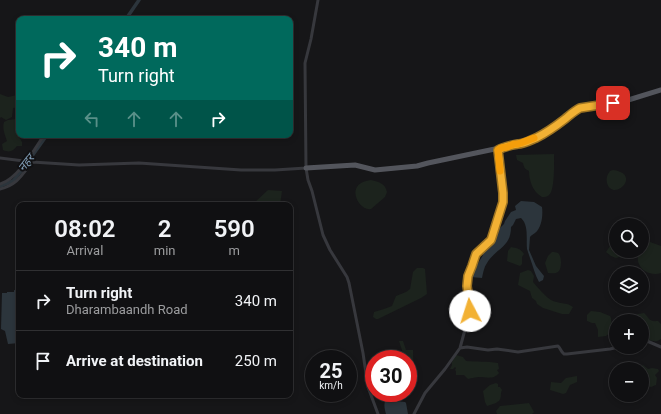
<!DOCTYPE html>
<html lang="en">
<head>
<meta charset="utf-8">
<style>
	:root { --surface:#101012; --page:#19191b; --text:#f1f3f6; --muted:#9c9d9f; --line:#303032 }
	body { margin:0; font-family:Roboto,"Noto Sans Devanagari",sans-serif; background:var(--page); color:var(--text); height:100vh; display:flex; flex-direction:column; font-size:15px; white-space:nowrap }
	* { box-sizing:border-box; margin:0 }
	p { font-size:13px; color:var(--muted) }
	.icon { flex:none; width:22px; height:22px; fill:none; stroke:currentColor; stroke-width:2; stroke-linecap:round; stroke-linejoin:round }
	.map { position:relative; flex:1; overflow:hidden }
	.panel { position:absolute; left:16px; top:202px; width:277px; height:196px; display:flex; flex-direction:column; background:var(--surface); border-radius:8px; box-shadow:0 2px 6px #0003,0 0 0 1px var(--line) }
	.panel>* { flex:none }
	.banner { position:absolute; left:16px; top:16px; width:277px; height:122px; border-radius:8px; box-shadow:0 2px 6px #0003,0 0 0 1px var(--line); background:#00695c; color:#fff; overflow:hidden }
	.fabs { position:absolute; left:609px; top:218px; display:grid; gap:8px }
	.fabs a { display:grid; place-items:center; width:40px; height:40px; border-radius:50%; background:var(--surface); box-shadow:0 2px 6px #0003,0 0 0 1px var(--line); font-size:20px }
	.speed { position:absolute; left:305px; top:350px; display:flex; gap:8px; font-size:20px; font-weight:700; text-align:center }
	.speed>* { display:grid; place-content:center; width:52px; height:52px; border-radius:50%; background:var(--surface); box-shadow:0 2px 6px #0003,0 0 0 1px var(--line); line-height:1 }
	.speed small { font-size:10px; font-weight:400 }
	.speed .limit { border:6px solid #d22; background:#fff; color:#111 }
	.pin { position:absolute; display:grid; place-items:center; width:34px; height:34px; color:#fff; margin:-17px; border-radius:8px; box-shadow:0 2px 6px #0006 }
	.me { position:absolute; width:44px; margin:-22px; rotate:355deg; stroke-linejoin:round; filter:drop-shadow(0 0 3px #0008) }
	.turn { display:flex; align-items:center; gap:14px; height:84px; padding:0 16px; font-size:18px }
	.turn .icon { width:52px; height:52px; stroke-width:2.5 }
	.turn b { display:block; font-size:28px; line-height:34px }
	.lanes { display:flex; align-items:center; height:38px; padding:0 16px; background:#0003; justify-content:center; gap:20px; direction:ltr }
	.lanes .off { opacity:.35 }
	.eta { display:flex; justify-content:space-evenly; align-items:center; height:68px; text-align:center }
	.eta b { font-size:24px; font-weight:600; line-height:28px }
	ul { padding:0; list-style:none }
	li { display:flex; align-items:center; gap:12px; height:60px; padding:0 16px; border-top:1px solid var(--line) }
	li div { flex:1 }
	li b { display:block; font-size:15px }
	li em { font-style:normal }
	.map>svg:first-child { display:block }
	.green { fill:#1c231d }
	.water { fill:#2c353c }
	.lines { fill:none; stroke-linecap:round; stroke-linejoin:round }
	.canal { stroke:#2c353c; stroke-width:3.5 }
	.street { stroke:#37383d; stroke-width:3 }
	.primary { stroke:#53555c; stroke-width:5 }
	.route-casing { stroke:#9d7322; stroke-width:10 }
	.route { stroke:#f2b134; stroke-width:7 }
	.slow { stroke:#f59e0b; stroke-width:7 }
	.labels { text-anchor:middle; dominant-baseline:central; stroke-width:4; stroke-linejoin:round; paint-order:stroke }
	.water-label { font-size:12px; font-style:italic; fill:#7f9bb3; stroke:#111113 }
</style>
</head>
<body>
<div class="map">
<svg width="661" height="414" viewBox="0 0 661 414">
	<rect width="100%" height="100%" fill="#161618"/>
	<path class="green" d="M0 94 8 97 17 95 19 99V107L13 108 12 117 6 120 1 117 0 118Z
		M17 119H19V132H16L22 142V146H17C13 151 10 153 3 150L2 144 7 141C5 135 2 129 4 122L8 120Z
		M554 154C554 162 555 191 549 195 547 197 545 197 542 197 533 192 529 181 529 171 525 169 524 168 523 163L517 160 516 155Z
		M613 170C643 174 613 203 607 183 606 178 607 175 610 171Z
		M371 180C379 182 385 183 387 192L385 197 371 209C359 212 343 183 371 180Z
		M268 190 282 191 280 205H256L254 203Z
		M615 242 616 243V251H634L631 256 623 258 619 257 616 258 611 256 606 252 610 246Z
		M650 242 661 246V273C653 276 642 272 639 264 637 260 638 255 639 251H642V246Z
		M511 247C517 248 521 249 524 254L522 257V264L520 266 507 261 508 251Z
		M552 252C554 252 556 252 558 253 562 256 562 269 558 272 555 274 551 273 548 273L545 263 548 256Z
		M417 268H423L425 269 427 294 421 298 378 319H376L373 317 374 312 384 309 392 306 396 296 406 292 410 289 413 272Z
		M528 270 531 271 534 276 533 282C537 287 546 297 551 300 558 304 567 302 573 307L569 314H562L543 308 537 304 536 301 532 298 530 291 518 285 520 273Z
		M591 311 600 312 610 316 611 318 612 331 606 336 598 337V330L595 323H592L587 321V315Z
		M644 313C650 318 648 322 658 321L661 324V339C655 344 648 340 642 336V321H633V319L638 314Z
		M399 341H403L406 350H413L414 385 411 389H408V359H405Z
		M456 355 463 357 466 361C477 362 487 361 498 363L499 369 497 370 499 373C494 380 486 377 479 377 476 377 472 378 468 379L464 375H456V371L455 370 456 368 455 367 453 369H450L452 365V362Z
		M629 365C634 365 639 367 643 365L648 369 652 368 658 369 659 371 655 375 657 378 656 385 651 387 645 385 642 391V369H628Z
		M577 376V382L570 385 566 393 563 394 550 390 551 382 561 383 566 378Z
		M496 383 498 384V387H500L502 390C500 394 502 397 499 401L497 402 496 403 487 406 485 402 483 391 490 385Z
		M529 403 534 412 532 414H497L496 411 500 406Z"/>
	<path class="water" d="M521 201 534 202 542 207C543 215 542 227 535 233 534 234 531 235 530 237L529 250 536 266 544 276 543 280 539 282C535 275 533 266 530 258 529 255 528 252 527 249 526 239 529 225 521 218L516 219 513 225 511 227C511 248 496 248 487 263 484 267 483 273 482 278L470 277 483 255 482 252 489 245H491L496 232 504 224 505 221 511 212 516 210 515 206Z
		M14 290 19 291V343L8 344 5 331 1 329 2 293H7V292H14Z
		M386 400 405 402 406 403 408 414H386C385 410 383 404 386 400Z"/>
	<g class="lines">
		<path class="canal" d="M126 19 139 0
			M0 186 13 181 22 170 47 135"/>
		<path class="street" d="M318 0 311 39 305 63 306 168 308 180 312 191 323 235 330 250 347 277 349 283 363 353 368 387 378 414
			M0 158 32 162 79 165 139 163 241 170H275L306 168
			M0 184C18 179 34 150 44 135
			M0 189C17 185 22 175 32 162
			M642 342 647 341 661 347
			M460 348 467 347 488 350 497 349 518 352 558 346C561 349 561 352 564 354H567L610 349 619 347
			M414 414 425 393 445 369 460 348 470 311V306L467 286 468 276 472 266 476 254 491 240 493 237 497 221 503 202V193L498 150"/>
		<path class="primary" d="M306 168 355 165 375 170 417 166 428 163 490 150 495 149 498 150C503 146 512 145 518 144 524 144 531 140 536 138 546 132 556 126 565 119 570 115 574 111 580 108L625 101 661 90"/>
	</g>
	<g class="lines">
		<defs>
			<path id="route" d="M470 311V306L467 286 468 276 472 266 476 254 491 240 492 237 497 221 503 202V193L498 150C503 147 512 145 518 144 524 144 531 140 536 138 546 133 556 126 565 119 570 115 574 111 580 108L613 103"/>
		</defs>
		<use href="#route" class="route-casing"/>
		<use href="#route" class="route"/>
		<path class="slow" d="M500 171 498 150 501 148 507 147 514 144H518L534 138"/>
	</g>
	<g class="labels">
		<g class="water-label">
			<text transform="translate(26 163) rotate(-53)">नहर</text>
		</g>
	</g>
</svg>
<div class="fabs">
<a><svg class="icon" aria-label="search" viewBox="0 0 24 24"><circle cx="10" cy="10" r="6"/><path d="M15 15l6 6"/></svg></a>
<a><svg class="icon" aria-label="layers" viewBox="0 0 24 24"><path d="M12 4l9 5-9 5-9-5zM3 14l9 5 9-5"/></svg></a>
<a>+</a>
<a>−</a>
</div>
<div class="speed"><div>25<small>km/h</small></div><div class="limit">30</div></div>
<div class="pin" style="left:613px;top:103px;background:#d93025"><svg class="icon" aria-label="arrive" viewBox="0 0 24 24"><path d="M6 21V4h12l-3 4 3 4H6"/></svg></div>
<svg class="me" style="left:470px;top:311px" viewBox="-20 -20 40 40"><circle r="19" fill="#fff"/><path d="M0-13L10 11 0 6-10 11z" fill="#f2b134"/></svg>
<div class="banner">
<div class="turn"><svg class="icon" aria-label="right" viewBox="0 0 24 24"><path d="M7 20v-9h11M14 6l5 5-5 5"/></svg><div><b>340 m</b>Turn right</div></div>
<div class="lanes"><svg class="icon off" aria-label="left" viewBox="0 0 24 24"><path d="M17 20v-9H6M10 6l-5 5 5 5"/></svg><svg class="icon off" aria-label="ahead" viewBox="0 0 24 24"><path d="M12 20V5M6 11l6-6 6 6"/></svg><svg class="icon off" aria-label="ahead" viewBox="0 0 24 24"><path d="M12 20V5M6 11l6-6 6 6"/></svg><svg class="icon" aria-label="right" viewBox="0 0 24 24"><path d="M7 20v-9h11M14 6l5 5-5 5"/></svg></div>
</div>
<section class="panel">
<div class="eta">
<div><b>08:02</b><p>Arrival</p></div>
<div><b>2</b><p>min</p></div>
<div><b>590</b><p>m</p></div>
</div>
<ul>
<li><svg class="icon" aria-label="right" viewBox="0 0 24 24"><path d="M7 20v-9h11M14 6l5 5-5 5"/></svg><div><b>Turn right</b><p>Dharambaandh Road</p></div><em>340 m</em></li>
<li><svg class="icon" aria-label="arrive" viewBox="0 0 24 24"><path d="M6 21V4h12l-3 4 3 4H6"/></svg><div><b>Arrive at destination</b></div><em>250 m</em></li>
</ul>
</section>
</div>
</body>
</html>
